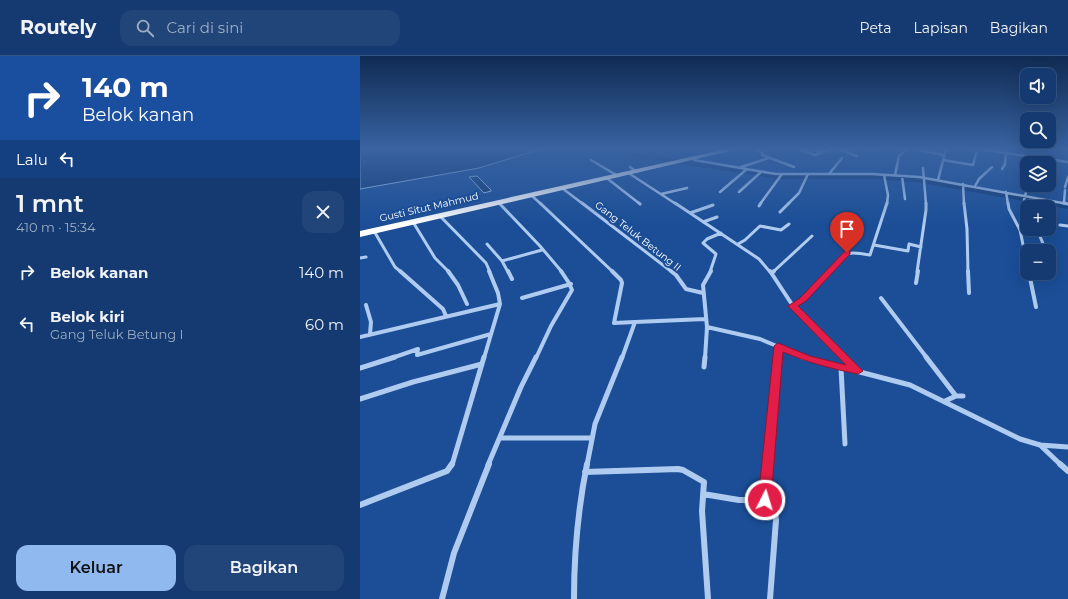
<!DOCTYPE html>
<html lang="id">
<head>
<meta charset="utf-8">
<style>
	:root { --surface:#143a71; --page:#214579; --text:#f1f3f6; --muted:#9dadc3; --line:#335484; --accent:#90b9f0 }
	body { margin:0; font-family:Montserrat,sans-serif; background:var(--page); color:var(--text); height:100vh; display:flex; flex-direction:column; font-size:15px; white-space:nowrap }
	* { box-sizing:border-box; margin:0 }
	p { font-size:13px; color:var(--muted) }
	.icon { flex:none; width:22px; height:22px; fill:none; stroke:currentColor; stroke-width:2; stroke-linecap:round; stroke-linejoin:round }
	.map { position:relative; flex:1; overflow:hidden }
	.details { display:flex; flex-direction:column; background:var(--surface); width:360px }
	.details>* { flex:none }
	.banner { background:#1a4fa0; color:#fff; overflow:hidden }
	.fabs { position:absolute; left:660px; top:12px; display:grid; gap:8px }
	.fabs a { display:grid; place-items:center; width:36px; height:36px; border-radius:8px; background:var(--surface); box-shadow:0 4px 16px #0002,0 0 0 1px var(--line); font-size:20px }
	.pin { position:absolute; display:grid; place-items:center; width:34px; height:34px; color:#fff; margin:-41px -17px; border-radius:50% 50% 50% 0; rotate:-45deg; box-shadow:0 0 4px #0007 }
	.pin .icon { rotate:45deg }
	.me { position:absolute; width:44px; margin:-22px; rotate:5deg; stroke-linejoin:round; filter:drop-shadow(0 0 3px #0008) }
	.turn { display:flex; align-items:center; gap:14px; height:84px; padding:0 16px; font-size:18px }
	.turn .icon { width:52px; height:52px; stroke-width:2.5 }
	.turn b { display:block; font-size:28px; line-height:34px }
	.then { display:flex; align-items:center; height:38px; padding:0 16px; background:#0003; gap:8px; font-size:15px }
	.round { display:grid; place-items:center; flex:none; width:42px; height:42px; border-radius:12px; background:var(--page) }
	.head { display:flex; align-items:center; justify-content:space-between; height:68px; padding:0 16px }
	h1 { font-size:24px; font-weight:600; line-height:30px }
	.action { display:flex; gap:8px; margin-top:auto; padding:8px 16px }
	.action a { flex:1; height:46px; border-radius:12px; background:var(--accent); color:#111; font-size:16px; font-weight:600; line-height:46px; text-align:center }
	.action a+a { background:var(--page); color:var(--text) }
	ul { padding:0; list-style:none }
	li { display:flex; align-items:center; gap:12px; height:52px; padding:0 16px }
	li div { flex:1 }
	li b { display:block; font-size:15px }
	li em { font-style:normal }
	header { display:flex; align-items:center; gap:24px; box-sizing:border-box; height:56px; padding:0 20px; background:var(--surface); border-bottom:1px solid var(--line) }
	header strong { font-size:19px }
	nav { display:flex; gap:22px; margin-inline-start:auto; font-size:14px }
	.search { width:280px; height:36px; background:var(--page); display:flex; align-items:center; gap:10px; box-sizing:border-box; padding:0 14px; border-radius:12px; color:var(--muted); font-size:15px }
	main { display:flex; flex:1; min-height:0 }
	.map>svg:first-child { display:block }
	.water { fill:#123a75; stroke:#a3c5f2 }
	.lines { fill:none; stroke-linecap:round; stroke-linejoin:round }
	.river { fill:#123a75; fill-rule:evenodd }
	.street-far4 { stroke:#afcbf0; stroke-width:2.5 }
	.street-far3 { stroke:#afcbf0; stroke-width:3 }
	.street-far2 { stroke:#afcbf0; stroke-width:4 }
	.street-far1 { stroke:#afcbf0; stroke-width:5 }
	.street { stroke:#afcbf0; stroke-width:6 }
	.highway { fill:#fff; fill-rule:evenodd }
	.route { fill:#e11d48; stroke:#92132f }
	.labels { text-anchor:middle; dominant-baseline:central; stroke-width:4; stroke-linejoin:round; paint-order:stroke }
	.far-street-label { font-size:10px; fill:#fff; stroke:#1b4e97 }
</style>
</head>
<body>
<header>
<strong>Routely</strong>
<div class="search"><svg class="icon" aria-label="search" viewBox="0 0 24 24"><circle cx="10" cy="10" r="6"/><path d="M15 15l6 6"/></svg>Cari di sini</div>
<nav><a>Peta</a><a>Lapisan</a><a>Bagikan</a></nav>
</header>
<main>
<section class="details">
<div class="banner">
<div class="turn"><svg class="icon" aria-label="right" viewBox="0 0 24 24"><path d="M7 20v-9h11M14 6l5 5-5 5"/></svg><div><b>140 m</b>Belok kanan</div></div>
<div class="then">Lalu<svg class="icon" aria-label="left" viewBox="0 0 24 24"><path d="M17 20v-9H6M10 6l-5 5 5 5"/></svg></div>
</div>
<div class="head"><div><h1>1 mnt</h1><p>410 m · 15:34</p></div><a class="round"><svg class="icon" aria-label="close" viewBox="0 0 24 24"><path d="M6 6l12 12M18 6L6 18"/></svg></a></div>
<ul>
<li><svg class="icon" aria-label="right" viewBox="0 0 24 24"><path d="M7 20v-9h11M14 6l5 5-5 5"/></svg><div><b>Belok kanan</b></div><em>140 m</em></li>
<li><svg class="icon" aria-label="left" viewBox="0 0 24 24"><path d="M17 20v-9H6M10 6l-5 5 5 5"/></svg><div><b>Belok kiri</b><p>Gang Teluk Betung I</p></div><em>60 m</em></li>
</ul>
<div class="action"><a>Keluar</a><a>Bagikan</a></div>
</section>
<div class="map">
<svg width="708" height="543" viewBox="0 0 708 543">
	<rect width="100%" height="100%" fill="#1b4e97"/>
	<path class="water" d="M0 93H181L119 112 0 133Z
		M117 120 131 134V135L124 137 109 121Z"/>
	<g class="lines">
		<path class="river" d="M246 93H262L282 98 419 117H518L562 121 708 147V153L562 127 518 123H419L282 102Z"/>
		<path class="street-far4" d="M395 93 403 97 402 99 434 111
			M440 93 455 99 471 93
			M452 93 462 97
			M478 93 497 100
			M510 93 512 94
			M553 93 584 99
			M619 93 708 106
			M231 104 258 120
			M334 104 416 118H512L559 121 708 148
			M583 104 613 109 617 93
			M270 111 277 116
			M381 111 409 102
			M563 112 566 148
			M642 113 645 108 646 97
			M270 118 316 148
			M469 118 482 102
			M524 119 528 139 527 148
			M535 119 539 100 547 93
			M542 120 545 143
			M248 123 280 148
			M578 124 586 93
			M603 128 604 148
			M615 130 619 123 632 111
			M705 131 708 121
			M202 132 223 148
			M360 136 387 113
			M379 136 401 116
			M646 136 648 148
			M301 138 327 132
			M171 139 181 148
			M138 146 140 148
			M704 147 705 134
			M400 148 422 118
			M428 148 439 137 448 118
			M665 148 664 144 668 129"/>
		<path class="street-far3" d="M139 147 180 190 202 216
			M180 147 253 216
			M222 147 312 216
			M279 147 280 148
			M315 147 399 203 410 216
			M604 147 607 173 608 216
			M648 147 649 153 660 174 667 208
			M665 147 667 155
			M703 147 708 148
			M399 150 401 147
			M420 156 429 147
			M330 157 353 149
			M80 160 126 207 130 216
			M53 166 75 202 89 216
			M343 166 357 161
			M700 169 708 170
			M677 173 686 195
			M14 175 35 211 41 216
			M127 188 142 205 182 194
			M378 188 385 184 400 170 421 174 429 168
			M514 189 548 195 549 188 561 191
			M0 202 6 201
			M142 205 148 216
			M689 207 691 214
			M350 216 356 198 343 187 347 183 361 177
			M413 216 452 180
			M469 216C487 197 483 194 510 199L527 147
			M557 216 566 154V147"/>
		<path class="street-far2" d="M40 215 83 253 86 260
			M88 215 98 229 107 248
			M129 215 138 237 140 248
			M148 215 152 223
			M252 215 261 224 262 227 254 267 275 266 262 302
			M311 215 316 219 326 233 343 237
			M351 215 343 229 347 271 400 283 445 302
			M410 215 433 250 485 302
			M608 215 609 237
			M412 217 414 215
			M669 217 676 251
			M556 227 558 215
			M162 242 211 228
			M521 242 567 302
			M6 249 11 266 10 278
			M433 250 443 244 470 215
			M275 266 345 263
			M0 281 140 248 124 302
			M32 302 58 293 57 299 131 278
			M176 302 191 270 212 234 209 227 201 215
			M345 302 347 271
			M417 302 418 290"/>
		<path class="street-far1" d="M442 301 550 329 660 383 680 389 708 391
			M484 301 497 314
			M566 301 596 340
			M344 311 345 301
			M0 312 35 301
			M481 312 485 388
			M0 343 53 326 122 308
			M585 345 596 340H603
			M140 382H232
			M680 389 701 409
			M92 409 124 301
			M128 409 161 331 176 301
			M227 409 235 368 262 301
			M408 409 417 301"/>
		<path class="street" d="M408 408 405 444 414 451 416 464 410 543
			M700 408 708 415
			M225 416 318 413 323 414 344 426 342 455 348 543
			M343 438 379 444H405
			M0 449 87 415 92 408
			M82 543 94 497 129 408
			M214 543C214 497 218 453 227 408"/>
		<path class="highway" d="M366 93H379L0 181V175Z"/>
	</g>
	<linearGradient id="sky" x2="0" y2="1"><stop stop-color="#0f2b53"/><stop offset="0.55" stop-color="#3963a1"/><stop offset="1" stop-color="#3963a1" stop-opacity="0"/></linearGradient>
	<rect width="708" height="169" fill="url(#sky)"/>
	<path class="route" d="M487 194 490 195V198L446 245 438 250 503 315 498 318C472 313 447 306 423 296L411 444 410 448 405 450 400 448 398 444 414 290 418 287 450 300 486 309 428 250 440 242 485 195Z"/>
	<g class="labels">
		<g class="far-street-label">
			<text transform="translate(69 151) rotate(-13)">Gusti Situt Mahmud</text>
			<text transform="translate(278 180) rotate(38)">Gang Teluk Betung II</text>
		</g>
	</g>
</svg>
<div class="fabs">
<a><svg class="icon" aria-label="sound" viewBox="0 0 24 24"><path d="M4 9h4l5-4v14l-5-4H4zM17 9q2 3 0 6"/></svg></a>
<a><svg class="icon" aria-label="search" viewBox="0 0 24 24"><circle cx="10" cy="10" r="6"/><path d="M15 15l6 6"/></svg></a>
<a><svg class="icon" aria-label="layers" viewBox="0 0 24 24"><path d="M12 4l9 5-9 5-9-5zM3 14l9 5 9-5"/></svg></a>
<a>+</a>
<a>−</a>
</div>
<div class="pin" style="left:487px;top:197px;background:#d93025"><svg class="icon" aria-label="arrive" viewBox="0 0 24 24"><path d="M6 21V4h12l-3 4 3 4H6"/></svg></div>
<svg class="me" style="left:405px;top:444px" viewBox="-20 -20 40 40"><circle r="17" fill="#e11d48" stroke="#fff" stroke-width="3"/><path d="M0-11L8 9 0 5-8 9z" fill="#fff"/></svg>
</div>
</main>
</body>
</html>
